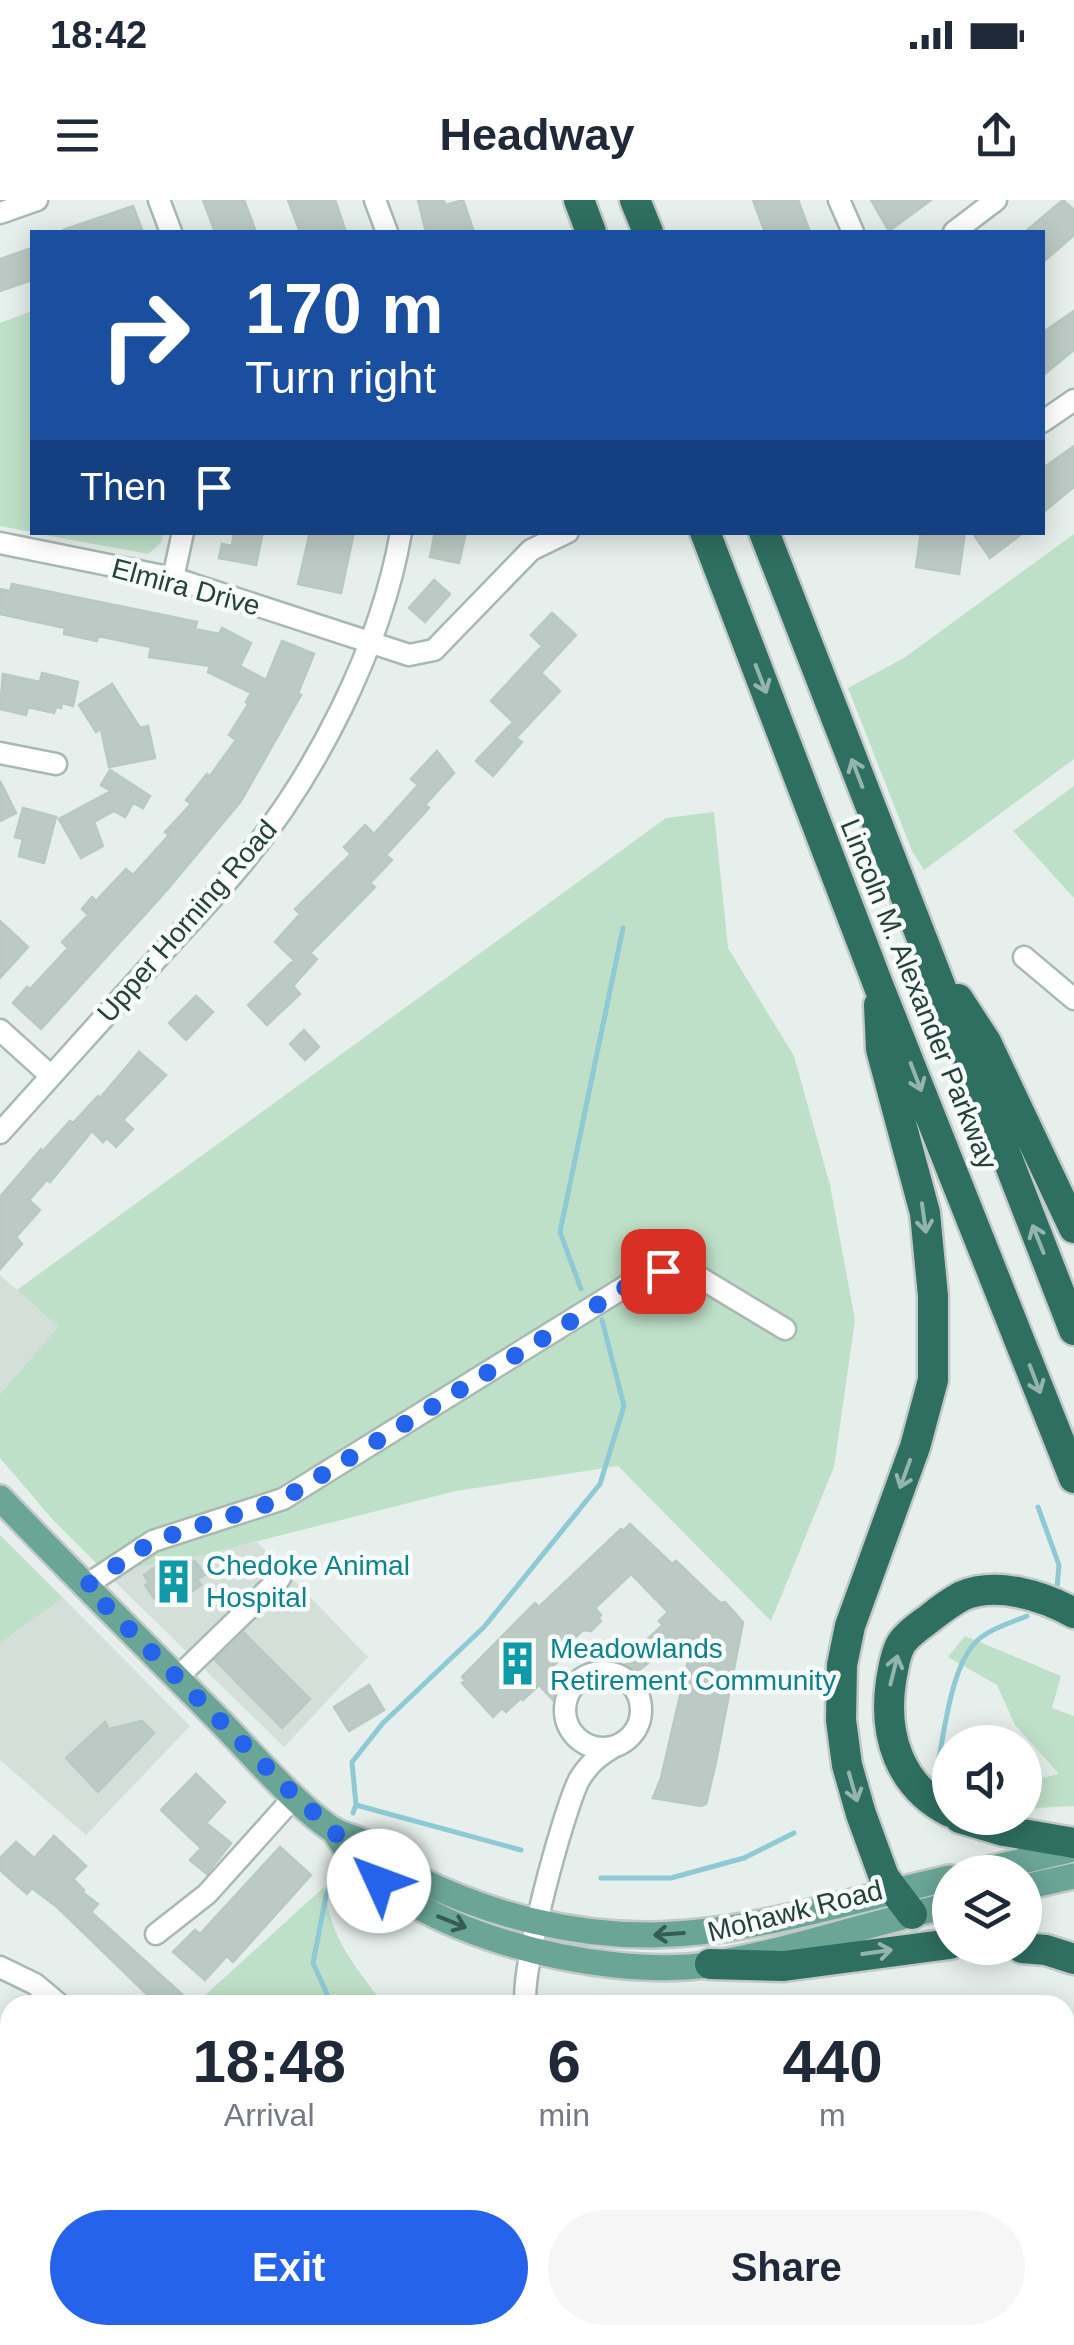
<!DOCTYPE html>
<html lang="en">
<head>
<meta charset="utf-8">
<style>
	:root { --surface:#fff; --page:#f6f6f7; --text:#1f2937; --muted:#747a83; --accent:#2563eb }
	body { margin:0; font-family:Arial,sans-serif; background:var(--page); color:var(--text); height:100vh; display:flex; flex-direction:column; font-size:38px; white-space:nowrap }
	* { box-sizing:border-box; margin:0 }
	p { font-size:32px; color:var(--muted) }
	.icon { flex:none; width:55px; height:55px; fill:none; stroke:currentColor; stroke-width:2; stroke-linecap:round; stroke-linejoin:round }
	.map { position:relative; flex:1; overflow:hidden }
	.details { position:absolute; left:0px; top:1795px; width:1075px; height:350px; display:flex; flex-direction:column; background:var(--surface); border-radius:30px 30px 0 0; box-shadow:0 5px 25px #0003 }
	.details>* { flex:none }
	.top-card { position:absolute; left:30px; top:30px; width:1015px; height:305px; border-radius:0px; box-shadow:0 5px 25px #0003; background:#1a4fa0; color:#fff; overflow:hidden }
	.tools { position:absolute; left:932px; top:1525px; display:grid; gap:20px }
	.tools a { display:grid; place-items:center; width:110px; height:110px; border-radius:50%; background:var(--surface); box-shadow:0 5px 25px #0003; font-size:50px }
	.pin { position:absolute; display:grid; place-items:center; width:85px; height:85px; color:#fff; margin:-42px; border-radius:20px; box-shadow:0 5px 15px #0006 }
	.me { position:absolute; width:110px; margin:-55px; rotate:313deg; stroke-linejoin:round; filter:drop-shadow(0 0 8px #0008) }
	.turn { display:flex; align-items:center; gap:35px; height:210px; padding:0 50px; font-size:45px }
	.turn .icon { width:130px; height:130px; stroke-width:2.5 }
	.turn b { display:block; font-size:70px; line-height:85px }
	.then { display:flex; align-items:center; height:95px; padding:0 50px; background:#0003; gap:20px; font-size:38px }
	.eta { display:flex; justify-content:space-evenly; align-items:center; height:170px; text-align:center }
	.eta b { font-size:60px; font-weight:700; line-height:70px }
	.cta { display:flex; gap:20px; margin-top:auto; padding:20px 50px }
	.cta a { flex:1; height:115px; border-radius:60px; background:var(--accent); color:#fff; font-size:40px; font-weight:700; line-height:115px; text-align:center }
	.cta a+a { background:var(--page); color:var(--text) }
	.status { display:flex; justify-content:space-between; align-items:center; height:70px; padding:0 50px; background:var(--surface); direction:ltr }
	.status svg { height:28px; fill:currentColor }
	header { display:flex; justify-content:space-between; align-items:center; height:130px; padding:0 50px; background:var(--surface); font-size:45px; font-weight:700 }
	.map>svg:first-child { display:block }
	.built { fill:#d4dfda }
	.green { fill:#bfe0c8 }
	.lines { fill:none; stroke-linecap:round; stroke-linejoin:round }
	.stream { stroke:#8ec9d4; stroke-width:5 }
	.building { fill:#bbcac4; stroke:#b8c9c2; stroke-width:2.5 }
	.minor-casing { stroke:#a8b8b2; stroke-width:25 }
	.major-casing { stroke:#c2cac8; stroke-width:30 }
	.highway-casing { stroke:#c2cac8; stroke-width:35 }
	.minor { stroke:#fff; stroke-width:20 }
	.major { stroke:#6aa596; stroke-width:25 }
	.highway { stroke:#2f6f62; stroke-width:30 }
	.oneway { stroke:#93b5ae }
	.oneway2 { stroke:#365b51 }
	.route { stroke:#2563eb; stroke-width:18; stroke-dasharray:0 32.4 }
	.labels { text-anchor:middle; dominant-baseline:central; stroke-width:9; stroke-linejoin:round; paint-order:stroke }
	.street-label { font-size:28px; fill:#24423a; stroke:#f7fbf9 }
	.culture-label { font-size:28px; fill:#0d838f; stroke:#f7fbf9; text-anchor:start }
</style>
</head>
<body>
<div class="status"><b>18:42</b><svg viewBox="0 0 49 12"><path d="M0 12V9h3v3zM5 12V6h3v6zM10 12V3h3v9zM15 12V0h3v12zM26 1h20v11H26zM47 4h2v5h-2z"/></svg></div>
<header><svg class="icon" aria-label="menu" viewBox="0 0 24 24"><path d="M4 6h16M4 12h16M4 18h16"/></svg>Headway<svg class="icon" aria-label="share" viewBox="0 0 24 24"><path d="M12 15V3M7 8l5-5 5 5M5 13v7h14v-7"/></svg></header>
<div class="map">
<svg width="1074" height="2145" viewBox="0 0 1074 2145">
	<rect width="100%" height="100%" fill="#e6efeb"/>
	<path class="built" d="M0 1075 58 1127 0 1194Z
		M257 1342 368 1457 284 1547 105 1372Z
		M63 1398 190 1526 86 1635 0 1560V1443Z"/>
	<path class="green" d="M32 111V332L0 326V123Z
		M35 333H163L161 343 148 354Z
		M1074 334V559L924 670 912 651 848 488 904 458Z
		M1074 586V698L1013 631Z
		M714 612 728 748 794 856 830 985 855 1120 834 1267 771 1421 618 1266 456 1291 195 1357 105 1372 54 1321 0 1258V1194L58 1127 17 1090 666 618Z
		M0 1335 63 1398 0 1443Z
		M965 1436 1061 1476 1052 1508 1074 1516V1606L1034 1608 1025 1593V1582L1059 1574 1015 1525 997 1485 948 1457Z
		M324 1687C332 1741 352 1762 384 1805H214L202 1798Z
		M1065 1833 1074 1834V1909L1065 1920Z
		M275 2135H350L349 2145H273Z
		M995 2135H1055L1063 2143 1070 2136 1074 2145H985Z"/>
	<g class="lines">
		<path class="stream" d="M581 1089 560 1032 623 728
			M1038 1307 1059 1365 1057 1388
			M938 1563C945 1529 952 1456 983 1436 995 1427 1013 1422 1027 1416
			M356 1605 521 1650
			M353 1613 356 1605 352 1562 383 1523 484 1427 600 1284 624 1206 602 1120
			M601 1678H671L744 1658 794 1633
			M332 1805 313 1763 326 1696 335 1668
			M366 2145 368 2135"/>
	</g>
	<path class="building" d="M203 0H244L256 32H215Z
		M288 0H335L346 32H300Z
		M418 0H443L446 5 463 0 474 32H426Z
		M753 0H798L810 32H765Z
		M871 0H931L889 31Z
		M1063 0 1074 10V35L1042 63V32H1025Z
		M133 6 143 32H64L63 30Z
		M32 48V80L0 91V59Z
		M1074 111V150L1042 176V133Z
		M1074 246V287L1042 313V269Z
		M234 332 262 336 256 365 219 358 222 344 232 346Z
		M310 332H354L341 393 298 384Z
		M435 332H466L459 363 430 357Z
		M921 332H965L959 374 916 367Z
		M972 332H1024L990 358Z
		M434 380 450 394 425 422 409 408Z
		M12 384 197 422 195 429 219 434 222 428 251 443 240 466 266 480 282 441 314 454 298 493 301 495 241 601 167 690 41 829 13 803 27 787 30 789 68 748 62 742 88 715 82 709 92 697 96 701 126 669 133 675 169 635 165 632 191 604 186 600 207 574 210 576 236 540 229 535 249 503 246 502 251 493 208 472 210 466 149 457 151 447 98 436 97 441 64 434 65 428 0 414V389L10 391Z
		M552 413 576 435 541 473 560 491 516 538 522 542 493 576 476 561 513 522 491 501 542 446 531 435Z
		M42 473 78 482 73 506 62 503 61 508 56 507 54 513 28 507 26 515 0 509 3 474 40 482Z
		M112 484 140 528 148 526 155 558 109 567 101 529 96 532 79 505Z
		M437 551 454 573 425 605 429 608 386 655 392 660 370 683 375 687 310 753 317 759 293 786 300 794 267 825 248 805 294 760 275 742 300 714 295 709 351 654 344 647 365 625 374 634 418 585 411 579Z
		M110 570 150 596 143 608 133 603 125 617 114 611 94 622 103 646 81 658 59 619 111 591 101 585Z
		M0 581 16 613 0 621Z
		M23 608 56 617 44 663 19 656 23 639 15 637Z
		M0 721 28 747 0 778Z
		M196 796 213 812 186 840 169 823Z
		M304 830 319 847 305 860 290 844Z
		M139 852 166 875 123 920 133 929 116 947 107 938 103 942 92 931 50 982 47 980 29 1000 40 1010 16 1037 22 1044 0 1069V997L41 949 43 951 70 921 73 923 98 896 100 898Z
		M630 1324 672 1364 676 1361 720 1403 725 1402 743 1422 716 1562 706 1604 701 1606 653 1598 661 1578 692 1444 666 1441 650 1456 653 1459 632 1476 623 1467 628 1462 625 1459 663 1425 659 1421 668 1412 631 1374 595 1408 601 1415 598 1418 601 1421 591 1431 583 1430 556 1455 560 1459 547 1472 564 1490 553 1500 539 1485 523 1500 521 1498 506 1512 502 1508 493 1517 462 1483 465 1480 462 1477 535 1403 539 1407 621 1329 623 1331Z
		M185 1360 188 1365 195 1361 205 1375 197 1379 201 1385 178 1401 173 1393 160 1402 156 1396 154 1398 145 1385 149 1383 144 1375 157 1366 160 1370 165 1367 168 1371Z
		M244 1433 310 1499 282 1528 215 1460Z
		M369 1485 384 1510 349 1531 334 1507Z
		M142 1521 154 1533 98 1592 66 1558 105 1522 109 1529Z
		M196 1574 225 1602 206 1623 231 1643 207 1674 190 1660 201 1648 161 1610Z
		M54 1636 86 1666 73 1679 84 1690 82 1692 98 1704 91 1712 184 1796 176 1805H158L57 1707 32 1688 27 1694 0 1670V1658L16 1642 34 1658Z
		M280 1647 311 1675 233 1762 227 1756 205 1780 173 1752 195 1730 200 1734Z"/>
	<g class="lines">
		<defs>
			<path id="minor" d="M159 0 171 32
				M375 0 387 32
				M839 0 853 32
				M0 13 37 0
				M954 32 996 0
				M1042 222 1074 200
				M0 343 173 378 409 455 434 450 531 350 568 332
				M173 378 183 332
				M0 553 56 564
				M1024 757 1074 799
				M0 830 51 876
				M0 933C51 876 102 820 153 763 182 730 213 699 240 666 315 577 381 448 401 332
				M85 1386 153 1341 283 1299 644 1075 663 1071H689L785 1129
				M565 1510a38 38 0 1 1 76 0a38 38 0 1 1-76 0Z
				M177 1478 280 1378
				M156 1734 207 1694 295 1596
				M0 1767 35 1784 60 1805
				M526 1805C519 1774 563 1612 579 1580 588 1565 597 1557 612 1548
				M1065 2038 1074 2029
				M175 2145 177 2135
				M862 2145 872 2135"/>
			<path id="major" d="M0 1298C70 1371 142 1442 213 1514 246 1547 296 1606 333 1630 342 1635 353 1637 361 1641 381 1652 398 1668 418 1679 490 1715 573 1736 653 1735 755 1733 851 1700 950 1678
				M334 1630C389 1732 605 1782 713 1764 793 1750 871 1723 950 1705
				M976 1672 1074 1649
				M1025 1687 1074 1676"/>
			<path id="highway" d="M579 0 591 32
				M635 0 648 32
				M705 332 879 787 1074 1278
				M764 332 1074 1130
				M958 799 986 842 1074 1028
				M879 805 881 849 925 1013 933 1096V1180L915 1247 850 1426 842 1465 841 1520 847 1565 861 1614 884 1677 912 1714
				M950 1612C899 1586 883 1535 891 1481 893 1470 895 1454 901 1444 907 1434 921 1425 930 1418 940 1410 951 1402 962 1396 997 1381 1043 1396 1074 1413
				M960 1618 1004 1631 1074 1643
				M1022 1748 1046 1750 1074 1759
				M710 1764 784 1766 950 1744"/>
		</defs>
		<use href="#minor" class="minor-casing"/>
		<use href="#major" class="major-casing"/>
		<use href="#highway" class="highway-casing"/>
		<use href="#minor" class="minor"/>
		<use href="#major" class="major"/>
		<use href="#highway" class="highway"/>
	</g>
	<defs><path id="oneway-shaft" d="M-6 0H5M1.5-3L5.5 0L1.5 3" fill="none" stroke-width="1.6" stroke-linecap="round" stroke-linejoin="round" transform="scale(2.5)"/></defs>
	<g class="oneway">
		<use href="#oneway-shaft" transform="translate(761 479) rotate(69)"/>
		<use href="#oneway-shaft" transform="translate(857 573) rotate(-111)"/>
		<use href="#oneway-shaft" transform="translate(916 877) rotate(69)"/>
		<use href="#oneway-shaft" transform="translate(924 1018) rotate(82)"/>
		<use href="#oneway-shaft" transform="translate(1038 1039) rotate(-112)"/>
		<use href="#oneway-shaft" transform="translate(1035 1179) rotate(69)"/>
		<use href="#oneway-shaft" transform="translate(905 1274) rotate(110)"/>
		<use href="#oneway-shaft" transform="translate(894 1470) rotate(-76)"/>
		<use href="#oneway-shaft" transform="translate(853 1587) rotate(74)"/>
		<use href="#oneway-shaft" transform="translate(877 1752) rotate(-8)"/>
	</g>
	<g class="oneway2">
		<use href="#oneway-shaft" transform="translate(452 1722) rotate(22)"/>
		<use href="#oneway-shaft" transform="translate(669 1734) rotate(176)"/>
	</g>
	<g class="lines">
		<path class="route" d="M379 1681 347 1654 334 1630 295 1596 86 1386 153 1341 283 1299 644 1076 663 1071"/>
	</g>
	<defs>
		<symbol id="building-bare" viewBox="-9 -9 18 18"><path d="M-4-6H4V6H1V3H-1V6H-4ZM-2.5-4.3h1.7v1.8h-1.7ZM.8-4.3h1.7v1.8H.8ZM-2.5-1h1.7V.8h-1.7ZM.8-1h1.7V.8H.8Z" fill="#0f9aa8" stroke="#f7fbf9" stroke-width="2.5" paint-order="stroke"/></symbol>
	</defs>
	<g fill-rule="evenodd">
		<use href="#building-bare" x="142" y="1350" width="63" height="63"/>
		<use href="#building-bare" x="486" y="1432" width="63" height="63"/>
	</g>
	<g class="labels">
		<g class="street-label">
			<text transform="translate(186 387) rotate(15)">Elmira Drive</text>
			<text transform="translate(187 721) rotate(-49)">Upper Horning Road</text>
			<text transform="translate(919 794) rotate(68)">Lincoln M. Alexander Parkway</text>
			<text transform="translate(795 1711) rotate(-14)">Mohawk Road</text>
		</g>
		<g class="culture-label">
			<text x="206" y="1365">Chedoke Animal<tspan x="206" dy="32">Hospital</tspan></text>
			<text x="550" y="1448">Meadowlands<tspan x="550" dy="32">Retirement Community</tspan></text>
		</g>
	</g>
</svg>
<div class="tools">
<a><svg class="icon" aria-label="sound" viewBox="0 0 24 24"><path d="M4 9h4l5-4v14l-5-4H4zM17 9q2 3 0 6"/></svg></a>
<a><svg class="icon" aria-label="layers" viewBox="0 0 24 24"><path d="M12 4l9 5-9 5-9-5zM3 14l9 5 9-5"/></svg></a>
</div>
<div class="pin" style="left:663px;top:1071px;background:#d93025"><svg class="icon" aria-label="arrive" viewBox="0 0 24 24"><path d="M6 21V4h12l-3 4 3 4H6"/></svg></div>
<svg class="me" style="left:379px;top:1681px" viewBox="-20 -20 40 40"><circle r="19" fill="#fff"/><path d="M0-13L10 11 0 6-10 11z" fill="#2563eb"/></svg>
<div class="top-card">
<div class="turn"><svg class="icon" aria-label="right" viewBox="0 0 24 24"><path d="M7 20v-9h11M14 6l5 5-5 5"/></svg><div><b>170 m</b>Turn right</div></div>
<div class="then">Then<svg class="icon" aria-label="arrive" viewBox="0 0 24 24"><path d="M6 21V4h12l-3 4 3 4H6"/></svg></div>
</div>
<section class="details">
<div class="eta">
<div><b>18:48</b><p>Arrival</p></div>
<div><b>6</b><p>min</p></div>
<div><b>440</b><p>m</p></div>
</div>
<div class="cta"><a>Exit</a><a>Share</a></div>
</section>
</div>
</body>
</html>
